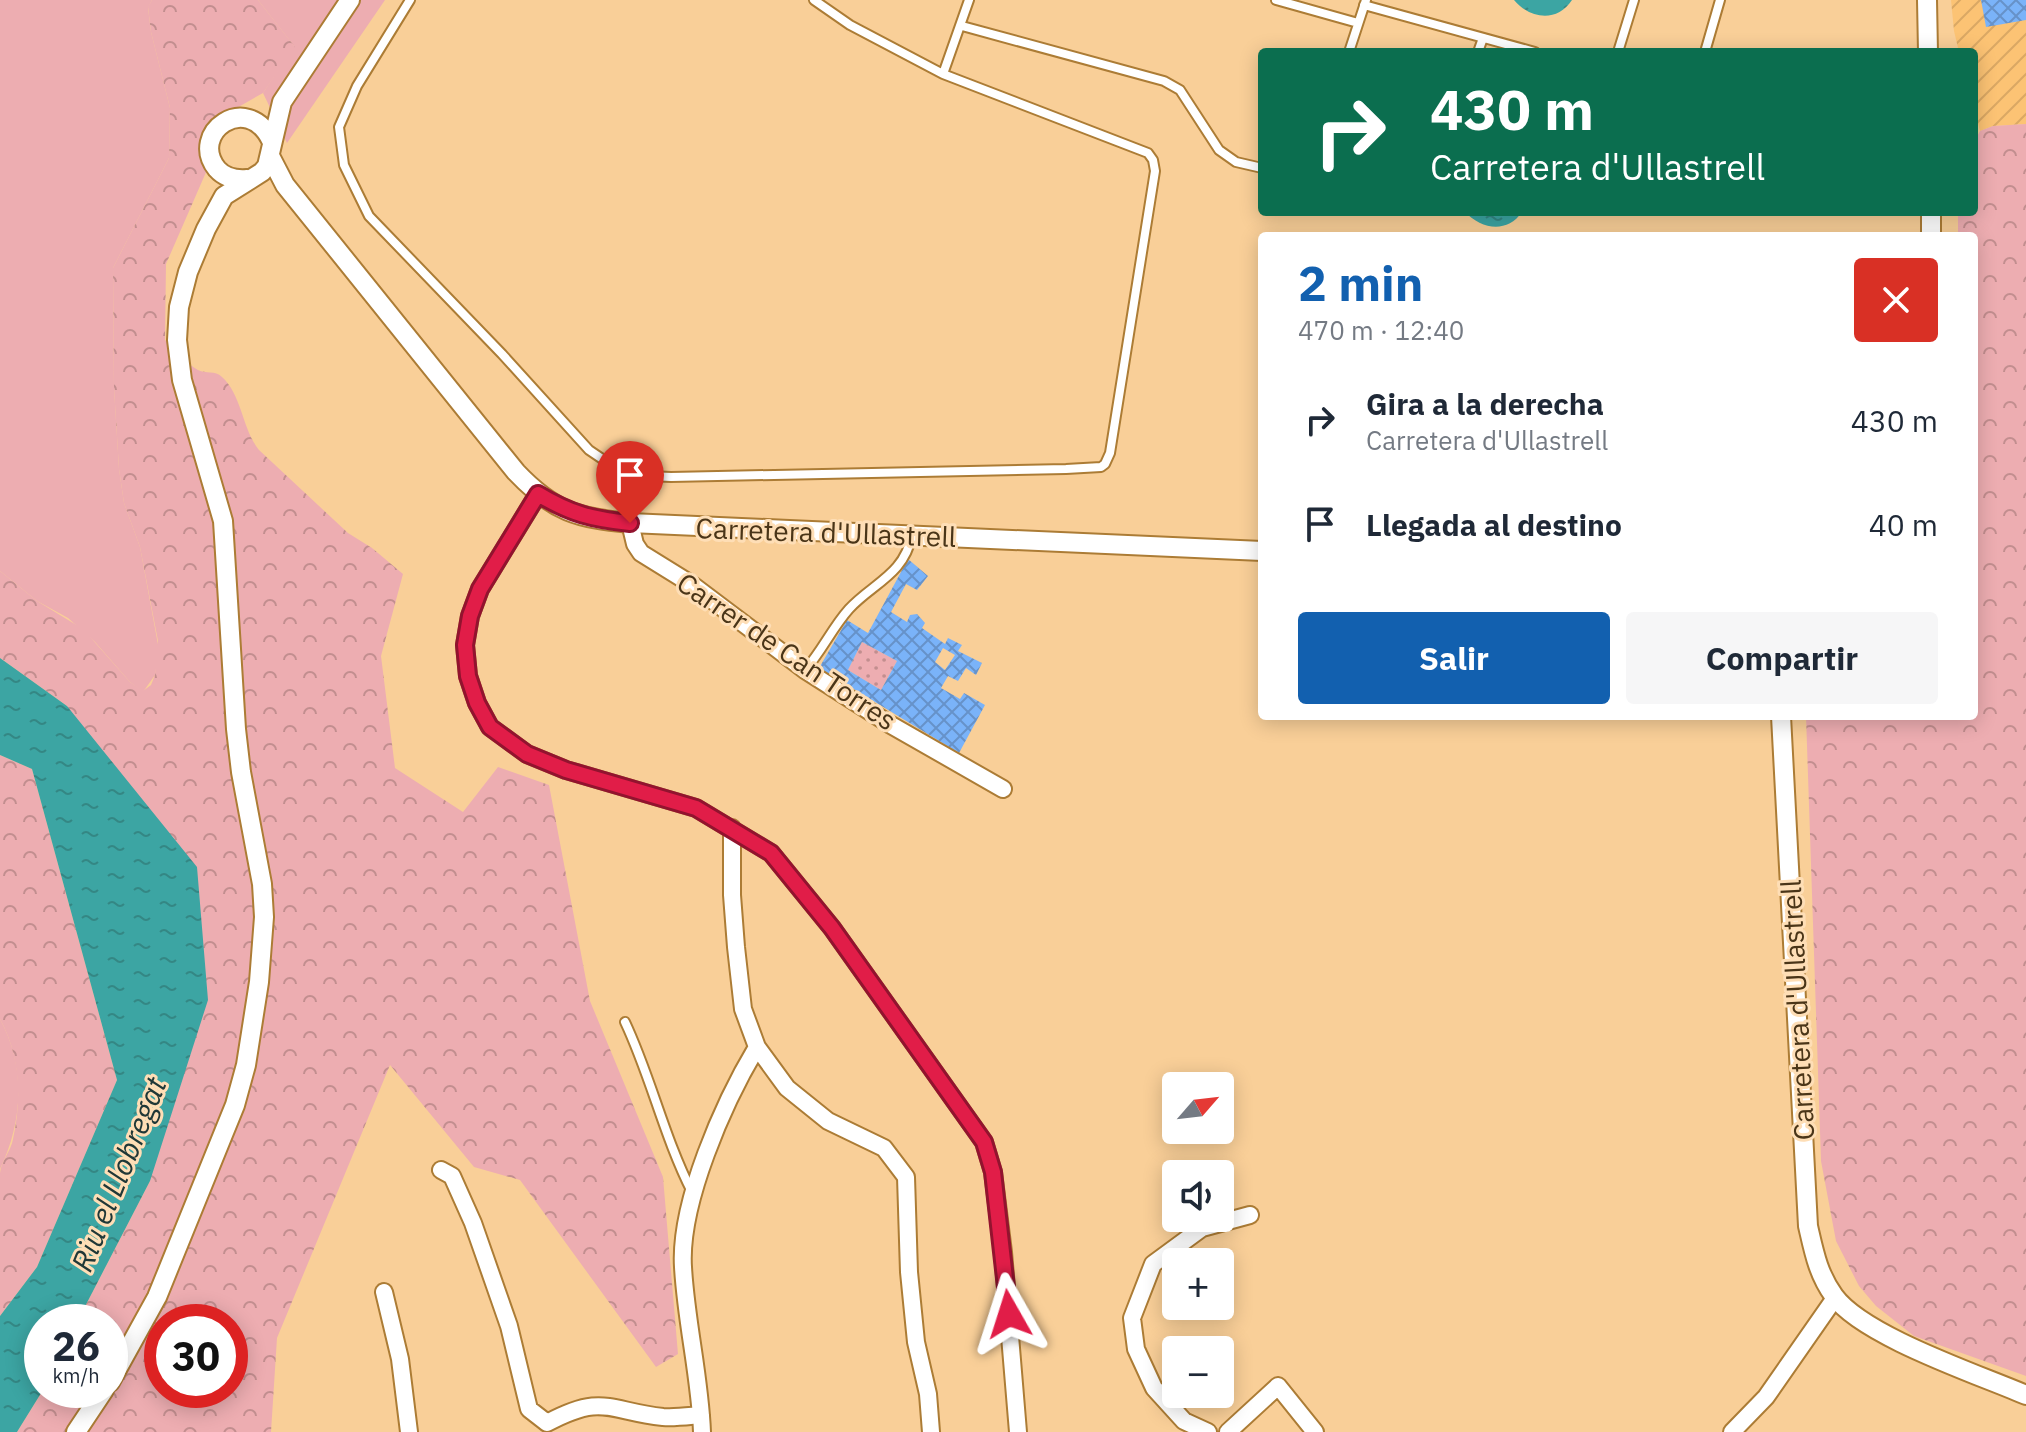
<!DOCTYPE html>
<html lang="es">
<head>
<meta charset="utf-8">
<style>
	:root { --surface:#fff; --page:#f6f6f7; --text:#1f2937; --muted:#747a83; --accent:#1260af }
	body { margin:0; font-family:"IBM Plex Sans",sans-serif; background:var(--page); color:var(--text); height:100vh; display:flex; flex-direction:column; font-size:30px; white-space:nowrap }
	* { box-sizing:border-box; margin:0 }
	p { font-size:26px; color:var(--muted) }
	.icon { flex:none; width:44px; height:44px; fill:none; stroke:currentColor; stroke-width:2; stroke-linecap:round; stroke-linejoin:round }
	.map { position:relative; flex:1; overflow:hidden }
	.sheet { position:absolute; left:1258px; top:232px; width:720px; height:488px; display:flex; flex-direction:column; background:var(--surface); border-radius:8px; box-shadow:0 4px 20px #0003 }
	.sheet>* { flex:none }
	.banner { position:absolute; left:1258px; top:48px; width:720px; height:168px; border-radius:8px; box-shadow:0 4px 20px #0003; background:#0b6e4f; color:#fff; overflow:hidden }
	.needle { width:52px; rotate:62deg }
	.buttons { position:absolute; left:1162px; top:1072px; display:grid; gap:16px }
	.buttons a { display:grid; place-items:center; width:72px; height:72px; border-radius:8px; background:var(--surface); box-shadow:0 4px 20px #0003; font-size:40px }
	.speed { position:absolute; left:24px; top:1304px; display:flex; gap:16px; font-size:40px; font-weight:700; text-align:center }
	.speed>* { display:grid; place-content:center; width:104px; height:104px; border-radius:50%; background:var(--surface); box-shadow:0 4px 20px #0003; line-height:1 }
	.speed small { font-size:20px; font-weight:400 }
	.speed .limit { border:12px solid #d22; background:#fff; color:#111 }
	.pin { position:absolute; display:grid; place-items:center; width:68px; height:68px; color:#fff; margin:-82px -34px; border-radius:50% 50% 50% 0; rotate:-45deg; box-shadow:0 0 8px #0007 }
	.pin .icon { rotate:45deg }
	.me { position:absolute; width:88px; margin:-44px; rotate:354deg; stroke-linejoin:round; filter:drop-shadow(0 0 6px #0008) }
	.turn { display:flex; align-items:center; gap:28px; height:168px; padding:0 40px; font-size:36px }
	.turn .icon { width:104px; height:104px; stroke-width:2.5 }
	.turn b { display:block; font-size:56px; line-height:68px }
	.round { display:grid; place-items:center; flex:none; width:84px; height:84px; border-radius:8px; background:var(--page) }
	.summary { display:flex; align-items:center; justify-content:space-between; height:136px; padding:0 40px }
	h1 { font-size:48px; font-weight:700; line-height:60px; color:var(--accent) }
	.action { display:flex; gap:16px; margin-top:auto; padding:16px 40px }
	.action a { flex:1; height:92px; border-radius:8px; background:var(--accent); color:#fff; font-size:32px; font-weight:700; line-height:92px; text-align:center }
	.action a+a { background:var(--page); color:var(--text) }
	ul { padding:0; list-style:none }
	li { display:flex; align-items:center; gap:24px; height:104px; padding:0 40px }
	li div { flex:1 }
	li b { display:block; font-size:30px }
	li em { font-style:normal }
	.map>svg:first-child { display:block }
	.industrial { fill:url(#industrial-furrows) }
	.grass { fill:#edadb1 }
	.forest { fill:url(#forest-crowns); fill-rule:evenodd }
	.garden { fill:url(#garden-dots) }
	.water { fill:url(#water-ripples) }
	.building { fill:url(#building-cross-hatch); fill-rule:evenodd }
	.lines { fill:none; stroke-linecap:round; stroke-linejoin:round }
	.service-casing { stroke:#ac7c35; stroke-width:12 }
	.minor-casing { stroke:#ac7c35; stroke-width:20 }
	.tertiary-casing { stroke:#ac7c35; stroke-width:22 }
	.service { stroke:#fff; stroke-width:8 }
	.minor { stroke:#fff; stroke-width:16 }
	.tertiary { stroke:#fff; stroke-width:18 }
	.route-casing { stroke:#92132f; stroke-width:20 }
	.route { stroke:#e11d48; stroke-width:14 }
	.labels { text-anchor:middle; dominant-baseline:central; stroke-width:6; stroke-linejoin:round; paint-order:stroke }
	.street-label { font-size:28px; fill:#4a3518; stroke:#fedeb6 }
	.water-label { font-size:30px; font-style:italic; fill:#203837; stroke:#fedeb6 }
</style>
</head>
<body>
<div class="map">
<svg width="2026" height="1432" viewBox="0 0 2026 1432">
	<defs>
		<pattern id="industrial-furrows" width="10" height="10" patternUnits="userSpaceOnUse" patternTransform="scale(2)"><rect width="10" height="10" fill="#fcc374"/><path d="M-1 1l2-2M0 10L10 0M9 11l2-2" fill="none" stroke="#daa864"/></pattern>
		<pattern id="forest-crowns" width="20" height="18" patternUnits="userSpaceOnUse" patternTransform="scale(2)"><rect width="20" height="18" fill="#edadb1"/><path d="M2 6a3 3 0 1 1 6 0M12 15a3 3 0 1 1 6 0" fill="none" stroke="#c28e8f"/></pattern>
		<pattern id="garden-dots" width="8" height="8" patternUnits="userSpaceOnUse" patternTransform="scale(2)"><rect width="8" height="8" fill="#edadb1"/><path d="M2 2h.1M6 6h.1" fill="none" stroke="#c28e8f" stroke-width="1.8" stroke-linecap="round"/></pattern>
		<pattern id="water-ripples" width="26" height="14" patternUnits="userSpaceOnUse" patternTransform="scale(2)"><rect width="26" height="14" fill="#3ca5a3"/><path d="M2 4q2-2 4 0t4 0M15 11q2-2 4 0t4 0" fill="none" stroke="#348784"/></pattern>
		<pattern id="building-cross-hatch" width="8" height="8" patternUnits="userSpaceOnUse" patternTransform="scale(2)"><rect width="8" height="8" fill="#7ab3f9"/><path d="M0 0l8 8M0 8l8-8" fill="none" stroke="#6692c9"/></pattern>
	</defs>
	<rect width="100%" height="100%" fill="#f9cf98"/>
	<path class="industrial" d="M1951 0H2026V124L1993 126 1980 131 1974 108V52H1959L1954 31Z"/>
	<path class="grass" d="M0 0H152L148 8 151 32 170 108 169 158 113 268 114 388 119 469 124 503 140 547 159 650 155 675 143 692 130 682 95 642 68 618 37 601 0 571Z
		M258 0H385L287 143 263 93 294 46Z
		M0 1019C26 1067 23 1121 0 1169Z"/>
	<path class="forest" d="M152 0H258L295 47 263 93 205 126 207 170 166 264 165 340C175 349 186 364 198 370 206 374 215 370 222 377 242 395 242 429 259 450L348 533 372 548 403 574 381 656 395 768 463 812 498 767 549 785 590 1001 663 1177 678 1354 656 1367 520 1180 474 1167 390 1065 277 1338 271 1432H17L43 1390H110V1322H77L150 1181 67 706 0 658V571L37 601 83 629 130 682 143 691 151 685 155 675 158 641 140 547 124 503 119 469 114 388 113 268 169 158 170 108 151 32 148 7ZM162 1322H230V1390H162Z
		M2026 124V1376L1914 1336 1876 1306 1859 1286 1836 1241 1821 1161 1806 716H1974V236H1958V212H1974V142L1980 131 1993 126Z
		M0 755 32 769 117 1080 37 1267 0 1316C0 1269 0 1221 0 1173 1 1161 11 1151 13 1139 22 1099 20 1055 0 1019Z"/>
	<path class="garden" d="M862 642 897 661 881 690 848 670Z"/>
	<path class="water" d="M1514 0H1572C1557 23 1530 19 1514 0Z
		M1465 212H1522C1507 234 1481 229 1465 212Z
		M0 658 67 706 197 867 208 1000 150 1181 77 1322H42L43 1390 17 1432H0V1316L37 1267 117 1080 32 769 0 755Z"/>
	<path class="building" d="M1981 0H2026V20L1986 27Z
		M908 559 928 576 917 590 906 584 891 612 907 622 910 615 917 614 925 623 922 628 945 644 948 638 962 645 958 651 982 663 976 675 966 668 958 681 948 676 941 688 960 699 964 693 985 705 959 753 819 668 847 620 868 633ZM862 642 897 661 881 690 848 670ZM943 648 955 655 945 670 935 662Z"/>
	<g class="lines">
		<defs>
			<path id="service" d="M410 0 357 86 339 127 344 165 369 216 502 354 589 450 626 475 671 477 1066 469 1101 467 1105 464 1110 453 1155 171 1153 160 1148 153 943 74
				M814 0 850 25 943 74 969 0
				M1276 0 1358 23
				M1364 5 1535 52
				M962 26 1164 81 1180 90 1219 150 1236 162 1262 168
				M1349 52 1366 0
				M1478 52 1483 38
				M1618 52 1634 0
				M1705 52 1720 0
				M805 670C822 651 832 628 849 609 873 583 904 575 912 535
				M625 1022C651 1077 664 1137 692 1192"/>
			<path id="minor" d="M538 494 480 589 470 616 465 645 468 676 477 703 490 727 527 754 566 770 696 808 771 853 832 928 984 1142 993 1172 1003 1252 1018 1432
				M630 523 635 544 641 553 691 584 805 670 891 725 1003 789
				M732 828V895L736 947 743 1009 757 1047 787 1088 828 1121 884 1148 906 1177 909 1272 916 1342 928 1394 931 1432
				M441 1170 452 1176 473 1223 509 1326 529 1409 547 1423C603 1393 608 1411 663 1417 675 1418 689 1416 701 1415
				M384 1292 400 1359 409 1432
				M702 1432C700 1377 686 1322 683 1267 679 1203 724 1102 757 1047
				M1208 1432 1184 1421 1154 1388 1136 1349 1132 1318 1153 1264 1202 1228 1250 1215
				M1228 1432 1278 1386 1315 1432
				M1732 1432 1766 1397 1835 1298"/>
			<path id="tertiary" d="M1927 0 1928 52
				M271 158 285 185 516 472C554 512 577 518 630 523L1262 551
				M247 179C235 180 225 178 217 169 188 133 247 91 271 140
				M1931 212V236
				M1781 716 1808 1226C1814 1252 1818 1274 1834 1296 1863 1336 1977 1374 2026 1395
				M110 1382 157 1297 235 1105 246 1065 259 982 264 917 262 884 241 772 236 729 223 521 182 380 177 340 179 307 188 272 206 229 224 196 262 172 267 166 282 102 350 0
				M76 1432 104 1390"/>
		</defs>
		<use href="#service" class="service-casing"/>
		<use href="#minor" class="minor-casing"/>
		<use href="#tertiary" class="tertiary-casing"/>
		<use href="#service" class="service"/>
		<use href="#minor" class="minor"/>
		<use href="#tertiary" class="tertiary"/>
	</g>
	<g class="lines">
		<defs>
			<path id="route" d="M630 523C592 519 571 514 538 494L480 589 470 616 465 645 468 676 477 703 490 727 527 754 566 770 696 808 771 853 832 928 984 1142 993 1172 1009 1314"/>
		</defs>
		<use href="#route" class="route-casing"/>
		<use href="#route" class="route"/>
	</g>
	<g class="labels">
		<g class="street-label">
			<text transform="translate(826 532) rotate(2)">Carretera d'Ullastrell</text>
			<text transform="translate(787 651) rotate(34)">Carrer de Can Torres</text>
			<text transform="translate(1797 1010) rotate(-93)">Carretera d'Ullastrell</text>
		</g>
		<g class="water-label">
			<text transform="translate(118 1174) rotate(-68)">Riu el Llobregat</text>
		</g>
	</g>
</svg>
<div class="buttons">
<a><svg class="needle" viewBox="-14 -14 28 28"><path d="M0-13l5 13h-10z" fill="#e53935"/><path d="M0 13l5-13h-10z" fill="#747a83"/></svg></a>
<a><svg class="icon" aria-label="sound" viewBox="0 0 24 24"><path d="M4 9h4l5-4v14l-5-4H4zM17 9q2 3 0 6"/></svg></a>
<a>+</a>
<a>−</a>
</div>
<div class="speed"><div>26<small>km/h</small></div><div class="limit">30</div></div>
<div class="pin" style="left:630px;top:523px;background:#d93025"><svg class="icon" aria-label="arrive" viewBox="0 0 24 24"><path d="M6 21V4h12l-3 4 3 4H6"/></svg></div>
<svg class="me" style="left:1009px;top:1314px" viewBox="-20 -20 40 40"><path d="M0-17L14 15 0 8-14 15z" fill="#e11d48" stroke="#fff" stroke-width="4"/></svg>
<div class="banner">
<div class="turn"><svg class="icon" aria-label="right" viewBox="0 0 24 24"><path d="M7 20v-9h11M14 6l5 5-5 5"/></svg><div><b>430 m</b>Carretera d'Ullastrell</div></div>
</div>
<section class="sheet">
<div class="summary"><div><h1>2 min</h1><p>470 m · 12:40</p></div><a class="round" style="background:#d93025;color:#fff"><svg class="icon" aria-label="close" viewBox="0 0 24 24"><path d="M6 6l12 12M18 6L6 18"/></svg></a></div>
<ul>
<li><svg class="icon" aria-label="right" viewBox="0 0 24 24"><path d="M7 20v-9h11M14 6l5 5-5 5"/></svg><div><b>Gira a la derecha</b><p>Carretera d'Ullastrell</p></div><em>430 m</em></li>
<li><svg class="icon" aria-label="arrive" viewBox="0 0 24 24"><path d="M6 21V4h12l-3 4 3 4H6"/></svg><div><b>Llegada al destino</b></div><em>40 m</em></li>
</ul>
<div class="action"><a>Salir</a><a>Compartir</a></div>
</section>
</div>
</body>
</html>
